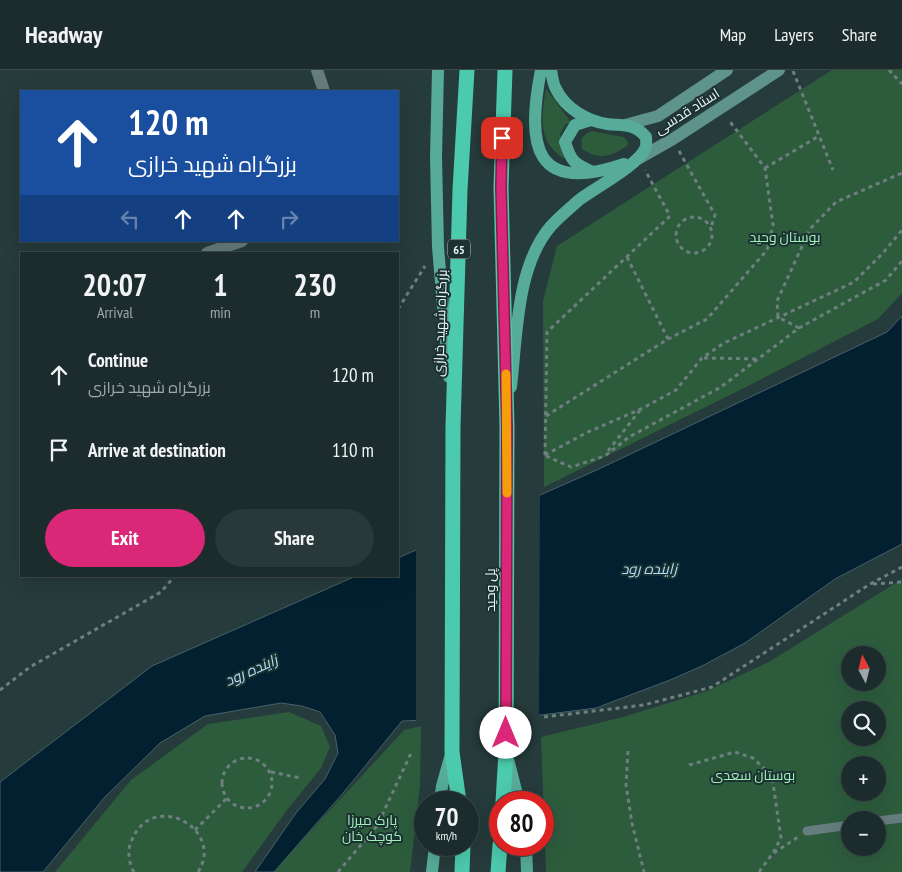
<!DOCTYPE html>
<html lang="en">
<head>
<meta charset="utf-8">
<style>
	:root { --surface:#1c2c2c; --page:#293838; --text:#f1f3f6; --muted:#a0a7a9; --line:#3a4848; --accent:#db2777 }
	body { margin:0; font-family:"PT Sans Narrow",Cairo,sans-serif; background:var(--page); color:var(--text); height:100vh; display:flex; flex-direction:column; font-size:19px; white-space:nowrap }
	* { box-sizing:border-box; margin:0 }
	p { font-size:16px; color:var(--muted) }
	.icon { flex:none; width:28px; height:28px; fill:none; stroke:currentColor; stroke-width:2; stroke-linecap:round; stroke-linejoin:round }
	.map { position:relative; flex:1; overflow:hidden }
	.sheet { position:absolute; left:20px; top:182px; width:379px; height:325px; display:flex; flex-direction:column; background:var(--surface); border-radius:0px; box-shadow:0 5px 20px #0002,0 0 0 1px var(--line) }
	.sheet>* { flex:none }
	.banner { position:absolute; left:20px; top:20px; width:379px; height:152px; border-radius:0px; box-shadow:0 5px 20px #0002,0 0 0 1px var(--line); background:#1a4fa0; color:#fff; overflow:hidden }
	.needle { width:32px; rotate:353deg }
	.controls { position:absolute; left:841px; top:576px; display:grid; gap:10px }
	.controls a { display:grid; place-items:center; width:45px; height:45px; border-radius:50%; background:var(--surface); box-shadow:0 5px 20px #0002,0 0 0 1px var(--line); font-size:25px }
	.speed { position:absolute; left:414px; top:721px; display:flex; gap:10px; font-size:25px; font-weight:700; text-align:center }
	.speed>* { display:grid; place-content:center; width:65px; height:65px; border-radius:50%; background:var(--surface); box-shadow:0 5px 20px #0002,0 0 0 1px var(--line); line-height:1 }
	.speed small { font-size:12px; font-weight:400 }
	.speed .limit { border:8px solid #d22; background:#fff; color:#111 }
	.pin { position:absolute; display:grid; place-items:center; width:42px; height:42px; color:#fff; margin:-21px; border-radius:10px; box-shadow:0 2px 8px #0006 }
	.me { position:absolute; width:55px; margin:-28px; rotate:0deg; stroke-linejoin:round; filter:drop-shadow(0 0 4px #0008) }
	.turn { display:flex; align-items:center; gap:18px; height:105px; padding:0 25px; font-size:22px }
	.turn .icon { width:65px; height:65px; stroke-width:2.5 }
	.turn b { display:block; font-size:35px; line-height:42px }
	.lanes { display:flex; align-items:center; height:48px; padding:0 25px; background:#0003; justify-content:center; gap:25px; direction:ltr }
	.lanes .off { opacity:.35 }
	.eta { display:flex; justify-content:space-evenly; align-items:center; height:85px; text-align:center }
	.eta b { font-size:30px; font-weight:700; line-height:35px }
	.cta { display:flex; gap:10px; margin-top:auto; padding:10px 25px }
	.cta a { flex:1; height:58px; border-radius:30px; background:var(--accent); color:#fff; font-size:20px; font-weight:700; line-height:58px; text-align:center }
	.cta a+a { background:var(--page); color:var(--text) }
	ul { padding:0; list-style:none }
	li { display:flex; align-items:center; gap:15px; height:75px; padding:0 25px }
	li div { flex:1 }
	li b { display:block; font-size:19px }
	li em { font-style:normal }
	header { display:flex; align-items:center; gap:30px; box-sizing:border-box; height:70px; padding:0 25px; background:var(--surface); border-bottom:1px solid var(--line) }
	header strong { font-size:24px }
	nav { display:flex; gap:28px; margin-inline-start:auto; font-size:18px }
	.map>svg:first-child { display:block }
	.green { fill:#2d5c3d; fill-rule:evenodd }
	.water { fill:#02202f; stroke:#48606b }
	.pier { fill:#263b3b }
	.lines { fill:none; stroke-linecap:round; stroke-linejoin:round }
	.path { stroke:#6d7f7f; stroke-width:3; stroke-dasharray:4 4; stroke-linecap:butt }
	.lane { stroke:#657d7c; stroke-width:9 }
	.street { stroke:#657d7c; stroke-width:12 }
	.secondary { stroke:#5e948b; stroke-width:12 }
	.primary { stroke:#56ab99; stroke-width:12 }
	.highway { stroke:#4ccaad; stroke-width:15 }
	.route-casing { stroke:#8e194d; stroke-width:12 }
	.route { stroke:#db2777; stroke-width:9 }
	.slow { stroke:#f59e0b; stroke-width:9 }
	.labels { text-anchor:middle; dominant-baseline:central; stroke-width:4; stroke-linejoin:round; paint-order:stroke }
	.shield { fill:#1c3131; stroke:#acbbbb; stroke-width:1 }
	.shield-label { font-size:12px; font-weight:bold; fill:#eaf6f6 }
	.street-label { font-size:14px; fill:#eaf6f6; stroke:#1c3131 }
	.park-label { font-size:14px; fill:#a1f0ba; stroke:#1c3131 }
	.water-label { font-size:15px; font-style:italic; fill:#aeddfb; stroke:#1c3131 }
</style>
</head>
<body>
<header>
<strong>Headway</strong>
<nav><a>Map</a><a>Layers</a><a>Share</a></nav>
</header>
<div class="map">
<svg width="902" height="802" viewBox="0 0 902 802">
	<rect width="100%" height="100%" fill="#263b3b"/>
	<path class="green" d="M832 0H902V223L878 249 744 318 544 417 543 231 557 176Z
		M546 19 571 52 565 55 560 64 564 89C560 86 555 82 552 78 538 63 543 37 546 19Z
		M591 61 624 67 629 74C613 86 600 91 582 79 580 69 582 66 591 61Z
		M902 509V802H546L541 667 623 647 707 621 769 592ZM850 585H878V612H850ZM850 640H878V668H850ZM850 695H878V722H850ZM850 750H878V778H850Z
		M289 642 321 656 330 677 321 698 287 740 242 802H55L131 710 208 654Z
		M421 656 420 716 410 802H273L404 660Z"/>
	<path class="water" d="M902 246V474L835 509 745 573 702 596 670 610 596 638 541 645 402 651 344 722 274 802H255L296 743 325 709 338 683 335 665 320 642 302 636 281 633 205 646 160 673 104 728 43 802H0V712L152 596 356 506H398V488L599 399 887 262Z"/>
	<path class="pier" d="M540 423 539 648 416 653V477Z"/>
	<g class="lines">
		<path class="path" d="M889 0 902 14
			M793 1 833 100
			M679 81 715 145 711 157
			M765 98 819 66
			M676 165a18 18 0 1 1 36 0a18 18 0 1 1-36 0Z
			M627 187 668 269
			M398 239 425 196
			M799 258 778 247 777 231 810 159 836 132 902 103
			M704 288 758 289
			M546 346 668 269 707 249 767 180 773 155 765 98 728 49
			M608 381 641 339
			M545 385 588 362 643 338 676 320 702 288 724 273 854 212 883 183 902 160
			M545 385 547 262 670 146 645 100
			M546 386 571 397 605 386 629 367 721 317 799 258 886 210 902 191
			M873 514 902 512
			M0 620 30 597 161 522 175 506
			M544 647 644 635 712 617 870 514 902 497
			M628 681 626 715 632 753 644 802
			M222 713a25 25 0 1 1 50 0a25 25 0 1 1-50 0Z
			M689 695 735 682 753 688 772 706 781 768 773 783 759 802
			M271 702 301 708
			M195 760 227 728
			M774 783 798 767
			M134 802C129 794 127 781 131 772 151 718 226 759 198 802
			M338 802 377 756 412 681"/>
		<path class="lane" d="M878 751 902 748
			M807 761 850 755"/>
		<path class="street" d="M317 0 324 21
			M207 183 242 171"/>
		<path class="secondary" d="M625 55 658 46 727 0
			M636 90 673 69 779 0"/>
		<path class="primary" d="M438 0 436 87 438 177 449 307
			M541 0C526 76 534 125 624 94
			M591 50 575 55 565 72C571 91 574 94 593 102
			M511 317C517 267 516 196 551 156 559 147 570 138 579 130 595 118 638 95 645 79 647 76 646 71 646 67 634 53 624 56 607 54 587 51 565 38 556 19 553 14 552 6 551 0
			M508 689 519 732
			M440 732 442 716 451 684
			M526 775 527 802
			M432 802 435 775"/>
		<path class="highway" d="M459 732 452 682 453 357 460 120 467 0
			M503 732 506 682 507 357 501 117 505 0
			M462 802 463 775
			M498 802 500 775"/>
	</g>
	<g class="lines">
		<defs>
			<path id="route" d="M502 68 501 117 507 357 506 663"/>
		</defs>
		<use href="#route" class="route-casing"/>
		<use href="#route" class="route"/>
		<path class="slow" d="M506 304 507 423"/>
	</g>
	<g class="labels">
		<rect class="shield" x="448" y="169.5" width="22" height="19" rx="4"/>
		<g class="shield-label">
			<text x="459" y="179">65</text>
		</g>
		<g class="street-label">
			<text transform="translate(687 41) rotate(-32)">استاد قدسی</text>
			<text transform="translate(440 253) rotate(-88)">بزرگراه شهید خرازی</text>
			<text transform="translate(490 520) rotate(-90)">پل وحید</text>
		</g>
		<g class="park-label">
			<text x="785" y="167">بوستان وحید</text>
			<text x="753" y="705">بوستان سعدی</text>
			<text x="372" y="750">پارک میرزا<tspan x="372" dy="16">کوچک خان</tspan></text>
		</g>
		<g class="water-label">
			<text x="649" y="498">زاینده رود</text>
			<text transform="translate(251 600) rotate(-24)">زاینده رود</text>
		</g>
	</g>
</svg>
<div class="controls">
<a><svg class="needle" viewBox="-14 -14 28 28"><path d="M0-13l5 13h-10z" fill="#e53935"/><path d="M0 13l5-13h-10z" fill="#a0a7a9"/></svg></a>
<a><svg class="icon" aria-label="search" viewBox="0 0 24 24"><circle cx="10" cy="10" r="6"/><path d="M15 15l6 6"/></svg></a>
<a>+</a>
<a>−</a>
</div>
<div class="speed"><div>70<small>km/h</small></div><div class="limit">80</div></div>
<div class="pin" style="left:502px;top:68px;background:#d93025"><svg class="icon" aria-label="arrive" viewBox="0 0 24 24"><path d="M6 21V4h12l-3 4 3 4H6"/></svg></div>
<svg class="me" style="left:506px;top:663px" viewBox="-20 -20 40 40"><circle r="19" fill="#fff"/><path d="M0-13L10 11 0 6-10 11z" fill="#db2777"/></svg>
<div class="banner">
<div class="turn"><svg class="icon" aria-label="ahead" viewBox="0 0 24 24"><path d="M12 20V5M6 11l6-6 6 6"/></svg><div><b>120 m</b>بزرگراه شهید خرازی</div></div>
<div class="lanes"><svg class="icon off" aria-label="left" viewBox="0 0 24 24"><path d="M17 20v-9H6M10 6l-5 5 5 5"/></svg><svg class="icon" aria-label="ahead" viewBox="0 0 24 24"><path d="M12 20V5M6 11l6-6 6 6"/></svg><svg class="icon" aria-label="ahead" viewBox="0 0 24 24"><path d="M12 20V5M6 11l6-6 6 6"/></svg><svg class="icon off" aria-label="right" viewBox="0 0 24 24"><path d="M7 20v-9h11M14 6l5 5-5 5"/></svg></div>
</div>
<section class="sheet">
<div class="eta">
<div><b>20:07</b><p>Arrival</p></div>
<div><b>1</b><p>min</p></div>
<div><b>230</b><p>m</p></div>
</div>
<ul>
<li><svg class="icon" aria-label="ahead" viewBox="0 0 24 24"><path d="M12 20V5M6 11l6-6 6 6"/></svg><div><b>Continue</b><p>بزرگراه شهید خرازی</p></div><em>120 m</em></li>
<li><svg class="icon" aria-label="arrive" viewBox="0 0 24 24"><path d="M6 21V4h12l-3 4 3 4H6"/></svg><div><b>Arrive at destination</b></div><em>110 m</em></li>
</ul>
<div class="cta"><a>Exit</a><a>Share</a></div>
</section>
</div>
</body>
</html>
